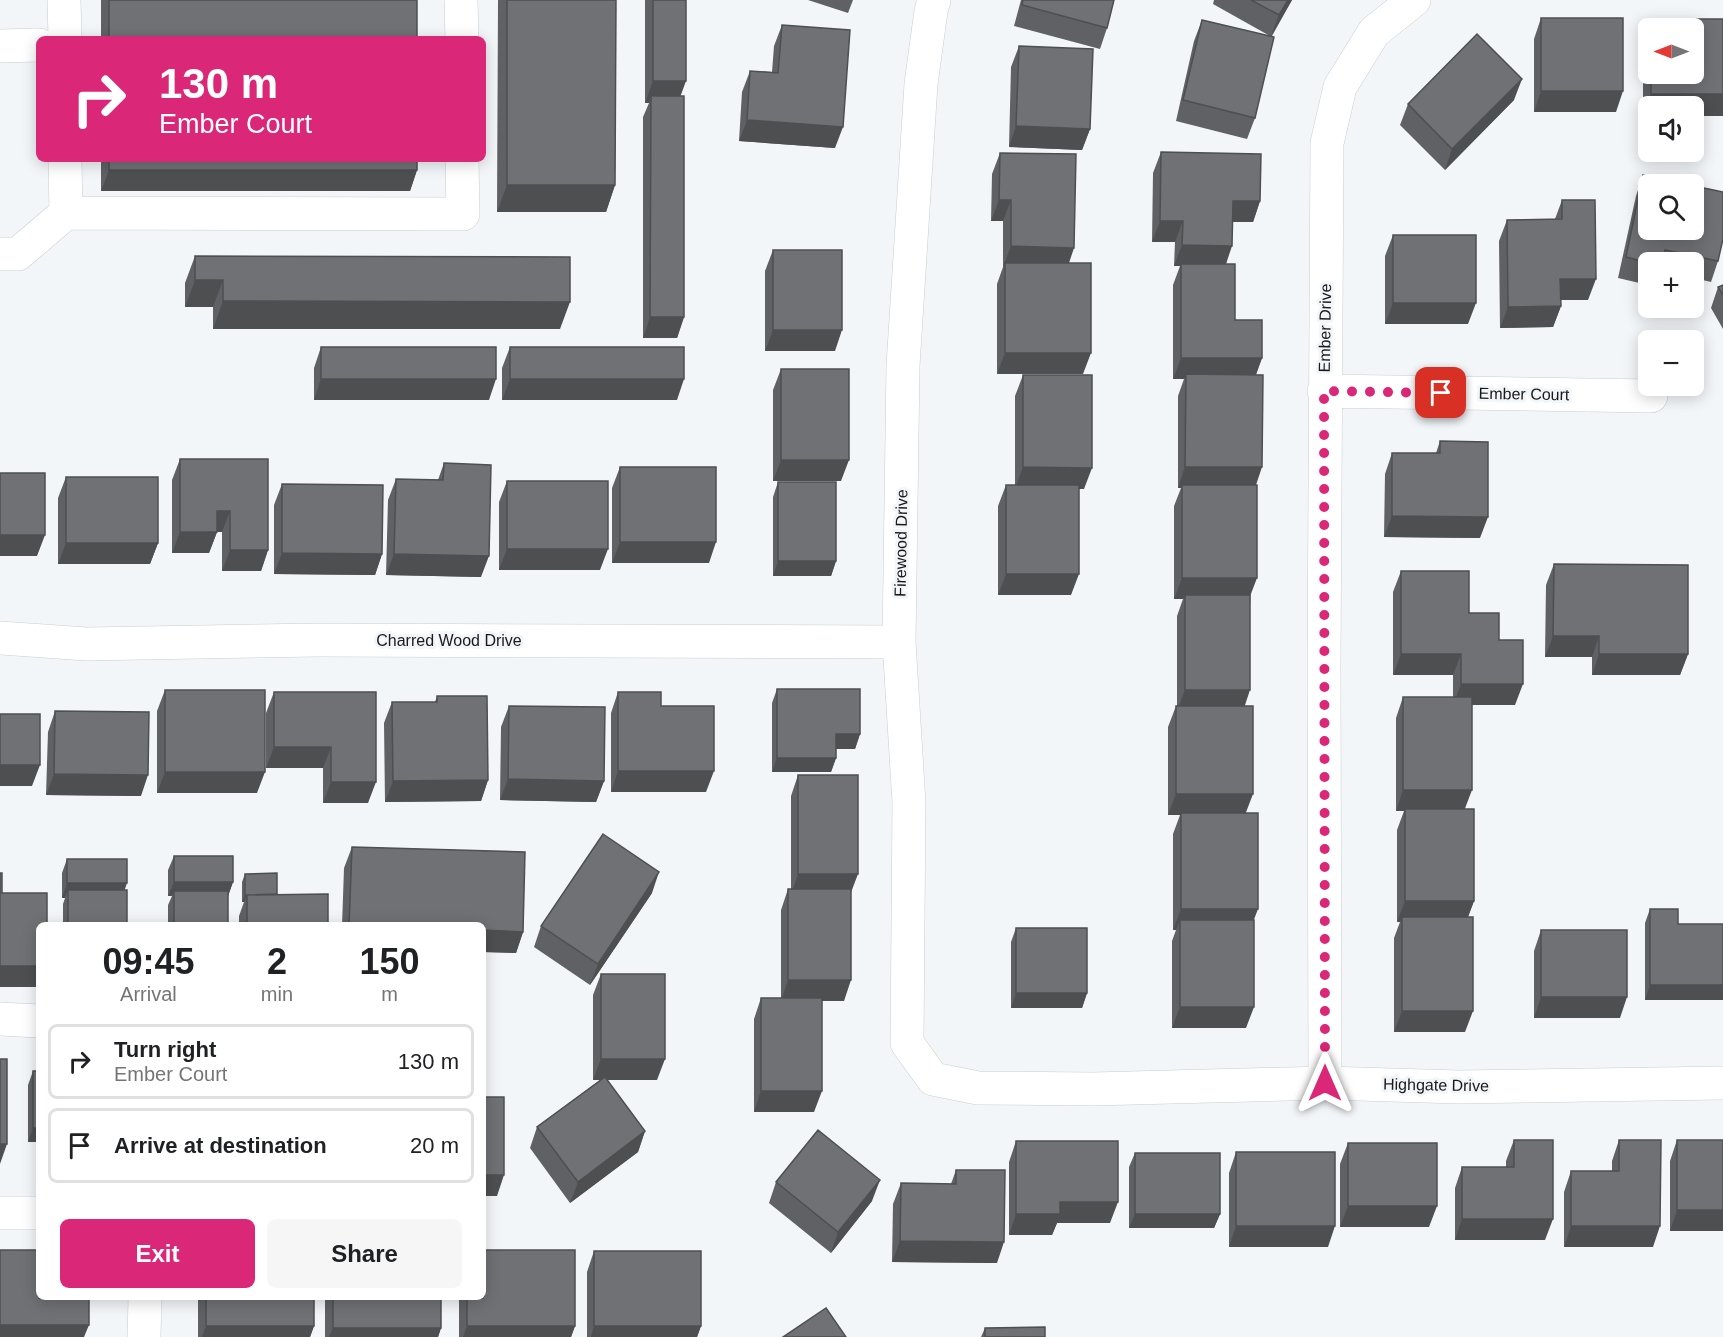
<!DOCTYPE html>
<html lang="en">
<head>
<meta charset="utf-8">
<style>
	:root { --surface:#fff; --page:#f6f6f6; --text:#202124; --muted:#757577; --line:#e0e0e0; --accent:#db2777 }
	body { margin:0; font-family:Helvetica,sans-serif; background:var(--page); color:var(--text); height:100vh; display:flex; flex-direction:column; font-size:22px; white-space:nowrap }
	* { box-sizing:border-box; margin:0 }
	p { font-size:20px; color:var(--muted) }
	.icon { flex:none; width:33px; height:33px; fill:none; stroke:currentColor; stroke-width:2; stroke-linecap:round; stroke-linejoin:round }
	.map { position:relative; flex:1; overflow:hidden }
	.sheet { position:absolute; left:36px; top:922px; width:450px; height:378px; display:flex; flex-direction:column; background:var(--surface); border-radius:9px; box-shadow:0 3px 15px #0003 }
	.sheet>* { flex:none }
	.top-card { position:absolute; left:36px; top:36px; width:450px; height:126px; border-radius:9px; box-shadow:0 3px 15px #0003; background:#db2777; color:#fff; overflow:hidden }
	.needle { width:39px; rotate:270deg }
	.controls { position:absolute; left:1638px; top:18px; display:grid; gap:12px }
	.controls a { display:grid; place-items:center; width:66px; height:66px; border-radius:9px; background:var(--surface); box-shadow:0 3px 15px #0003; font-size:30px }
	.pin { position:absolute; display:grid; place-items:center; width:51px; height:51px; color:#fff; margin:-26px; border-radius:12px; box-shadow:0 3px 9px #0006 }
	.me { position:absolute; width:66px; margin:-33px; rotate:0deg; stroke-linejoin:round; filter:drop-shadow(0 0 4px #0008) }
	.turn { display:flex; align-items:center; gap:21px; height:126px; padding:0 24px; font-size:27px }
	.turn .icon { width:78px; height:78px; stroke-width:2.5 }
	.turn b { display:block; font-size:42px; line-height:51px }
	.eta { display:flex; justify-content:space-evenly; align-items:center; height:102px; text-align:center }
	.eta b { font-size:36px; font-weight:600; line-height:42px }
	.button { display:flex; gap:12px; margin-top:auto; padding:12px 24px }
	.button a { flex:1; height:69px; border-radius:9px; background:var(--accent); color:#fff; font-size:24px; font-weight:600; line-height:69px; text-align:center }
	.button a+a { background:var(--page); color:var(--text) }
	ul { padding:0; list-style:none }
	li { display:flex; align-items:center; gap:18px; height:75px; margin:0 12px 9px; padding:0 12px; border:3px solid var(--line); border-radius:9px }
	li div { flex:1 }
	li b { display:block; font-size:22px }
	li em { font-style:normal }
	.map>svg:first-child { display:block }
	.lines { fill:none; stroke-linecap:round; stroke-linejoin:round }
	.minor-casing { stroke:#cacdd0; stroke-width:34 }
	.minor { stroke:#fff; stroke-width:33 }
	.wall { fill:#5f6164; fill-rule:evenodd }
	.shaded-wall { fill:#4e4f51 }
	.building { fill:#6f7174; stroke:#4e4f51; stroke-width:1.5 }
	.route { stroke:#db2777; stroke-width:10; stroke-dasharray:0 18 }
	.labels { text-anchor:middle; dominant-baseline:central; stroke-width:6; stroke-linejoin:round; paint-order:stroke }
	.street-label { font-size:16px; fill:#18191a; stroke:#f3f6f9 }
</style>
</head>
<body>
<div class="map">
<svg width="1723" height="1337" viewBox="0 0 1723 1337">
	<rect width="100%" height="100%" fill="#f3f6f9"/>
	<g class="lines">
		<defs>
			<path id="minor" d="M64 0 65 39
				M461 0 462 39
				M934 0 931 11 921 84 903 366 899 642 909 803 907 1043 933 1079 978 1088 1093 1089 1325 1083 1458 1087 1723 1083
				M0 46 39 45
				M65 159 66 213 463 214 462 159
				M0 254H18L66 213
				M1324 391 1651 396
				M0 638 87 644 319 640 899 642
				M0 1019 39 1021
				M1325 1083 1324 664 1327 143 1340 87 1374 32 1414 0
				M0 1213H39
				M144 1337 145 1298"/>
		</defs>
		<use href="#minor" class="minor-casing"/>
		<use href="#minor" class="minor"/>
	</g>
	<path class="wall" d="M101 0H417V39H101Z
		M498 0H616L615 185 606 212H497Z
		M645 0H686L680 96 684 317 677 338H643V117L649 103H645Z
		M808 0H853L848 13Z
		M1021 0H1114L1107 28 1100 49 1014 26Z
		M1214 0H1292L1272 36 1255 118 1247 139 1176 121 1194 41 1202 20 1270 36 1213 4Z
		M1541 18 1616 112H1534V39Z
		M1651 19H1723V116H1694V106H1648V116H1643V40ZM1648 28H1694V74H1648Z
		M782 25 835 148 739 141 742 92 750 71 772 72 774 46Z
		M1019 46 1090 129 1082 150 1009 147 1011 67Z
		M1514 100 1445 170 1400 125 1408 104Z
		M1161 152 1260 201 1253 222H1233L1226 264 1235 320 1262 358 1256 375V485L1245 706 1246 813 1254 920 1246 1028H1172V941L1176 930H1173V834L1180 815H1168V727L1176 706H1177V616L1183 599H1174V506L1181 488H1178V396L1184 379H1173V285L1180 266H1174L1175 242H1152L1153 173Z
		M1000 153 1069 263 1083 374H997V284L1003 267V221H991L992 174Z
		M101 159H417V170L410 191H101Z
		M1643 175 1718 261 1711 282 1694 278V262H1648V285L1618 278 1636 196Z
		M1562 200 1588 300H1560L1561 306 1553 327 1500 328 1499 241 1507 220 1555 219Z
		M1393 235 1468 324H1385V256Z
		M773 250 835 351H765V271Z
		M195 256 560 329H213V307H185V283Z
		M1723 285V329L1711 308 1718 287Z
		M321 347 489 400H314V368Z
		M510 347 677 400H502V368Z
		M781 369 841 481H773V390Z
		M1023 375 1084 489H1079L1071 595H998V506L1006 485H1015V396Z
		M1440 441 1480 538 1384 537 1385 474 1392 453H1436Z
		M180 459 268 550 261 571H222V532H217L209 553H172V480Z
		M444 463 481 577 386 575 388 500 396 479 438 480Z
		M620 467 709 563H612V488Z
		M66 477 158 543 150 564H58V498Z
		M507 481 600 570H499V502Z
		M778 482 836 561 831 576H773V497Z
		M282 484 382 554 375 575 274 574V505Z
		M1554 564 1688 654 1680 675H1592V657H1545L1546 585Z
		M1401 571 1469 613 1499 640 1515 705H1472L1465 809 1474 901 1468 917 1465 1032H1394V938L1400 922H1397V830L1404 811H1396V718L1403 697H1453V675H1393V592Z
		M777 689 860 734 855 749H836V758L831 772H772V703Z
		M165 690 257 793H157V711Z
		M274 692H376L368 803H323V768H266V713Z
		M618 692 661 706 706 792H611V713Z
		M437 696 488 780 481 801 385 802 384 723 392 702H435Z
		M509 706 604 781 596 802 500 800 501 727Z
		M55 711 141 796 46 795 48 732Z
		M798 775 851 891 844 1001H822L814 1112H754V1019L761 998H781V910L788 889H791V796Z
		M352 847 525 852 523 932 516 953 483 952V926H342L344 868Z
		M174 856 233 882 228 896V926H168V905L172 896H168V870Z
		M67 859 125 890 127 926H63V904L65 898H62V873Z
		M245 874 277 895 328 926H239V916L244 902H242V882Z
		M652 893 590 985 534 947 541 926Z
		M1650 909 1678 924 1723 1000H1645V923Z
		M1016 928 1087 993 1082 1008H1011V942Z
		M1541 930 1620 1018H1534V951Z
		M601 974 657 1080H607L645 1131 638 1152 570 1203 530 1148 537 1127 600 1080H593V995Z
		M33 1071 39 1142H28V1085Z
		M1514 1140 1545 1240H1455V1188L1462 1167H1506V1161Z
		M1619 1140 1653 1247H1564V1192L1571 1171H1612V1161Z
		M1677 1140 1723 1231H1670V1161Z
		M1016 1141 1110 1223H1057L1052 1235H1009V1162Z
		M1348 1143 1429 1227H1340V1164Z
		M1236 1152 1328 1247H1229V1173Z
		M1135 1153 1220 1214 1214 1228H1129V1167Z
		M956 1170 997 1263 892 1262 893 1204 901 1183 951 1184Z
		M776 1182 872 1201 831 1253 769 1203Z
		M594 1251 701 1326 697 1337H587V1272Z
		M198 1298H314V1326L310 1337H198Z
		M325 1298H441V1328L438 1337H325Z
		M459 1298H483L575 1326 571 1337H459Z
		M985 1328 1045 1337H981Z"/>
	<path class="shaded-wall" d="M1288 0H1292L1271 36 1279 15Z
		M1522 79 1514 100 1445 170 1452 149Z
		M653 81H686L678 103 651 96 649 103H645Z
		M1541 91H1623L1616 112H1534Z
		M1651 94H1723V116H1694V106H1648V116H1643Z
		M747 120 843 127 835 148 739 141Z
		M1016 126 1090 129 1082 150 1009 147Z
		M109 170H417L410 191H101Z
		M507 185H615L606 212H497Z
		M999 200H1011L1003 221H991Z
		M1233 201H1260L1253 222H1226Z
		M1160 221H1183L1175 242H1152Z
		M1182 245 1232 246 1225 267 1181 264 1180 266H1174Z
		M1011 246 1074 248 1067 269 1005 263 1003 267Z
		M1560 279H1596L1588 300H1552Z
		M195 280H223L213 307H185Z
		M223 301 570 302 560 329H213Z
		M1393 303H1476L1468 324H1385Z
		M1561 306 1553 327 1500 328 1508 307Z
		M650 317H684L677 338H643Z
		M773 330H842L835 351H765Z
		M1005 353H1091L1083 374H997Z
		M1181 358H1262L1254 379 1186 374 1184 379H1173Z
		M321 379H496L489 400H314Z
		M510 379H684L677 400H502Z
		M781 460H849L841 481H773Z
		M1023 467 1092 468 1084 489H1015Z
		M1185 467H1262L1255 488 1182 485 1181 488H1178Z
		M217 511H230L222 532H217L209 553H172L180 532Z
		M1392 516 1488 517 1480 538 1384 537Z
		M0 535H45L37 556H0Z
		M620 542H716L709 563H612Z
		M66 543H158L150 564H58Z
		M507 549H608L600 570H499Z
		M230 550H268L261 571H222Z
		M282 553 382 554 375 575 274 574Z
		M394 554 489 556 481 577 386 575Z
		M778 561H836L831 576H773Z
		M1006 574H1079L1071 595H998Z
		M1182 578H1257L1249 599 1185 595 1183 599H1174Z
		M1553 636H1599L1592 657H1545Z
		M1401 654H1461L1453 675H1393Z
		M1599 654H1688L1680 675H1592Z
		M1461 684H1523L1515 705H1453Z
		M1185 690H1250L1243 711H1177Z
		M836 734H860L855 749H831Z
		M274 747H331L323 768H266Z
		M777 758H836L831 772H772Z
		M0 765H40L32 786H0Z
		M618 771H714L706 792H611Z
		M165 772H265L257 793H157Z
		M54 774 148 775 141 796 46 795Z
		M508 779 604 781 596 802 500 800Z
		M488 780 481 801 385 802 393 781Z
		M331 782H376L368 803H323Z
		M1403 790H1472L1464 811H1396Z
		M1176 794H1253L1245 815H1168Z
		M659 872 652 893 590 985 598 964Z
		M798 874H858L850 895H791Z
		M174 882H233L228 896 174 891 172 896H168Z
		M67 883H127L122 898 68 890 65 898H62Z
		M245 895H247L244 902H242Z
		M1405 901H1474L1466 922 1402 917 1400 922H1397Z
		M1181 909H1258L1250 930 1180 920 1176 930H1173Z
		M483 930 523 932 516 953 483 952Z
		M0 966H39V987H0Z
		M788 980H851L844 1001H781Z
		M1650 985H1723V1000H1645Z
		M1016 993H1087L1082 1008H1011Z
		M1541 997H1627L1620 1018H1534Z
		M1180 1007H1254L1246 1028H1172Z
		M1402 1011H1473L1465 1032H1394Z
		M601 1059H665L657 1080H593Z
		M761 1091H822L814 1112H754Z
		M33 1128H39V1142H28Z
		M645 1131 638 1152 570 1203 578 1182Z
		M0 1144H7L0 1164Z
		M483 1175H504L497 1196H483Z
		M880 1180 872 1201 831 1253 838 1232Z
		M1060 1202H1118L1110 1223H1057L1052 1235H1009L1016 1214Z
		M1348 1206H1437L1429 1227H1340Z
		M1677 1210H1723V1231H1670Z
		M1135 1214H1220L1214 1228H1129Z
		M1462 1219H1553L1545 1240H1455Z
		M1236 1226H1335L1328 1247H1229Z
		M1571 1226H1660L1653 1247H1564Z
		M900 1241 1004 1242 997 1263 892 1262Z
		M0 1325H89L84 1337H0Z
		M206 1326H314L310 1337H202Z
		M467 1326H575L571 1337H463Z
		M594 1326H701L697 1337H591Z
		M333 1328H441L438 1337H329Z"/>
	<path class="building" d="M109 0H417V39H109Z
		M507 0H616L615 185H507Z
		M653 0H686V81H653Z
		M1023 0H1114L1107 28 1022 5Z
		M1251 0H1288L1279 15Z
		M1541 18H1623V91H1541Z
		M1651 19H1723V94H1651V74H1694V28H1651Z
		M1202 20 1274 37 1255 118 1183 100Z
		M782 25 850 30 843 127 747 120 750 71 778 73Z
		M1477 34 1522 79 1452 149 1408 104Z
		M1019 46 1093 49 1090 129 1016 126Z
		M651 96H684V317H650Z
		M1161 152 1261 154 1260 201H1233L1232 246 1182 245 1183 221H1160Z
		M1000 153 1076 154 1074 248 1011 246V200H999Z
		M109 159H417V170H109Z
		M1643 175 1687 184H1648V230H1694V186L1723 192V239L1718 261 1665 250 1663 262 1648 263 1626 257Z
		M1562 200H1595L1596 279H1560L1561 306 1508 307 1507 220 1562 219Z
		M1393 235H1476V303H1393Z
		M773 250H842V330H773Z
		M195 256 570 257V302L223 301V280H195Z
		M1005 263H1091V353H1005Z
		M1181 264H1235V320H1262V358H1181Z
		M1723 285V295L1718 287Z
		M321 347H496V379H321Z
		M510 347H684V379H510Z
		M781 369H849V460H781Z
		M1186 374 1263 375 1262 467H1185Z
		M1023 375H1092V468L1023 467Z
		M1440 441 1488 442V517L1392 516V453H1440Z
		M180 459H268V550H230V511H217V532H180Z
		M444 463 491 465 489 556 394 554 396 479 443 480Z
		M620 467H716V542H620Z
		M0 473H45V535H0Z
		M66 477H158V543H66Z
		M507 481H608V549H507Z
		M778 482H836V561H778Z
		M282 484 383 485 382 554 282 553Z
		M1006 485H1079V574H1006Z
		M1182 485H1257V578H1182Z
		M1554 564 1688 565V654H1599V636H1553Z
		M1401 571H1469V613H1499V640H1523V684H1461V654H1401Z
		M1185 595H1250V690H1185Z
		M777 689H860V734H836V758H777Z
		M165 690H265V772H165Z
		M274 692H376V782H331V747H274Z
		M618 692H661V706H714V771H618Z
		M437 696H487L488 780 393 781 392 702H437Z
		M1403 697H1472V790H1403Z
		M509 706 605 707 604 781 508 779Z
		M1176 706H1253V794H1176Z
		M55 711 149 712 148 775 54 774Z
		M0 714H40V765H0Z
		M798 775H858V874H798Z
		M1405 809H1474V901H1405Z
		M1181 813H1258V909H1181Z
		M603 834 659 872 598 964 541 926Z
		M352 847 525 852 523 932 483 930V926H349Z
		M174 856H233V882H174Z
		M67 859H127V883H67Z
		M0 873H2V893H0Z
		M277 873V894L245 895V874Z
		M788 889H851V980H788Z
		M68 890H127V926H68Z
		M174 891H228V926H174Z
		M0 893H47V926H39V966H0Z
		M328 894V926H247V895Z
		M1650 909H1678V924H1723V985H1650Z
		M1402 917H1473V1011H1402Z
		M1180 920H1254V1007H1180Z
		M1016 928H1087V993H1016Z
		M1541 930H1627V997H1541Z
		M601 974H665V1059H601Z
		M761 998H822V1091H761Z
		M0 1059H7V1144H0Z
		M33 1071H39V1128H33Z
		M605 1077 645 1131 578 1182 537 1127Z
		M483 1097H504V1175H483Z
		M818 1130 880 1180 838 1232 776 1182Z
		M1514 1140H1553V1219H1462V1167H1514Z
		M1619 1140H1661L1660 1226H1571V1171H1619Z
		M1677 1140H1723V1210H1677Z
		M1016 1141H1118V1202H1060V1214H1016Z
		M1348 1143H1437V1206H1348Z
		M1236 1152H1335V1226H1236Z
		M1135 1153H1220V1214H1135Z
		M956 1170H1005L1004 1242 900 1241 901 1183 956 1184Z
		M0 1250H39V1298H89V1325H0Z
		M483 1250H575V1326H467V1298H483Z
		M594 1251H701V1326H594Z
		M206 1298H314V1326H206Z
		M333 1298H441V1328H333Z
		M826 1308 846 1337H783Z
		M1045 1327V1337H985V1328Z"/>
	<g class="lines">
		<path class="route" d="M1325 1083 1324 391 1441 393"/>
	</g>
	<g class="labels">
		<g class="street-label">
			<text transform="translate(1325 328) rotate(-89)">Ember Drive</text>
			<text transform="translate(1524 394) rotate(1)">Ember Court</text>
			<text transform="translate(901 543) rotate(-89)">Firewood Drive</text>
			<text x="449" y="640">Charred Wood Drive</text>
			<text transform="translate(1436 1085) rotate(1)">Highgate Drive</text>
		</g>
	</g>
</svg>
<div class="controls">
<a><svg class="needle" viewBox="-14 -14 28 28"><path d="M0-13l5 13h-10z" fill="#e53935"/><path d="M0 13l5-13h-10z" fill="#757577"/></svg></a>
<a><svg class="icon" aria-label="sound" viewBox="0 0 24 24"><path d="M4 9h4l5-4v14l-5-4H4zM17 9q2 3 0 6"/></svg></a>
<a><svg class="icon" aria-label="search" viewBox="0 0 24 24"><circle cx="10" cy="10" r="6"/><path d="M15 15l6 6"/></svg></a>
<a>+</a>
<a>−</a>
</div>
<div class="pin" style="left:1441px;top:393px;background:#d93025"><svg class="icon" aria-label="arrive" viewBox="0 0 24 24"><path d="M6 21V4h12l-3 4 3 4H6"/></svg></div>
<svg class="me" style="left:1325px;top:1083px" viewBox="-20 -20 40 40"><path d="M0-17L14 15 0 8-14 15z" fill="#db2777" stroke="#fff" stroke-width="4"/></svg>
<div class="top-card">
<div class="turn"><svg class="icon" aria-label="right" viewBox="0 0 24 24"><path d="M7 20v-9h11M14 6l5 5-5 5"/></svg><div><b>130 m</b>Ember Court</div></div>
</div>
<section class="sheet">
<div class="eta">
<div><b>09:45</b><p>Arrival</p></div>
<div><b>2</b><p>min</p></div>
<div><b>150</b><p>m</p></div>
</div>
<ul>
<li><svg class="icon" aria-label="right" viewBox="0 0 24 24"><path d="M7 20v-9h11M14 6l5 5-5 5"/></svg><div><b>Turn right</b><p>Ember Court</p></div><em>130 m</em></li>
<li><svg class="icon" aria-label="arrive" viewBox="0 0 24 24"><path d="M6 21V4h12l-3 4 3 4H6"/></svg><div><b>Arrive at destination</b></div><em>20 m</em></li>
</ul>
<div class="button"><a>Exit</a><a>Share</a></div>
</section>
</div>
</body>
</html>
